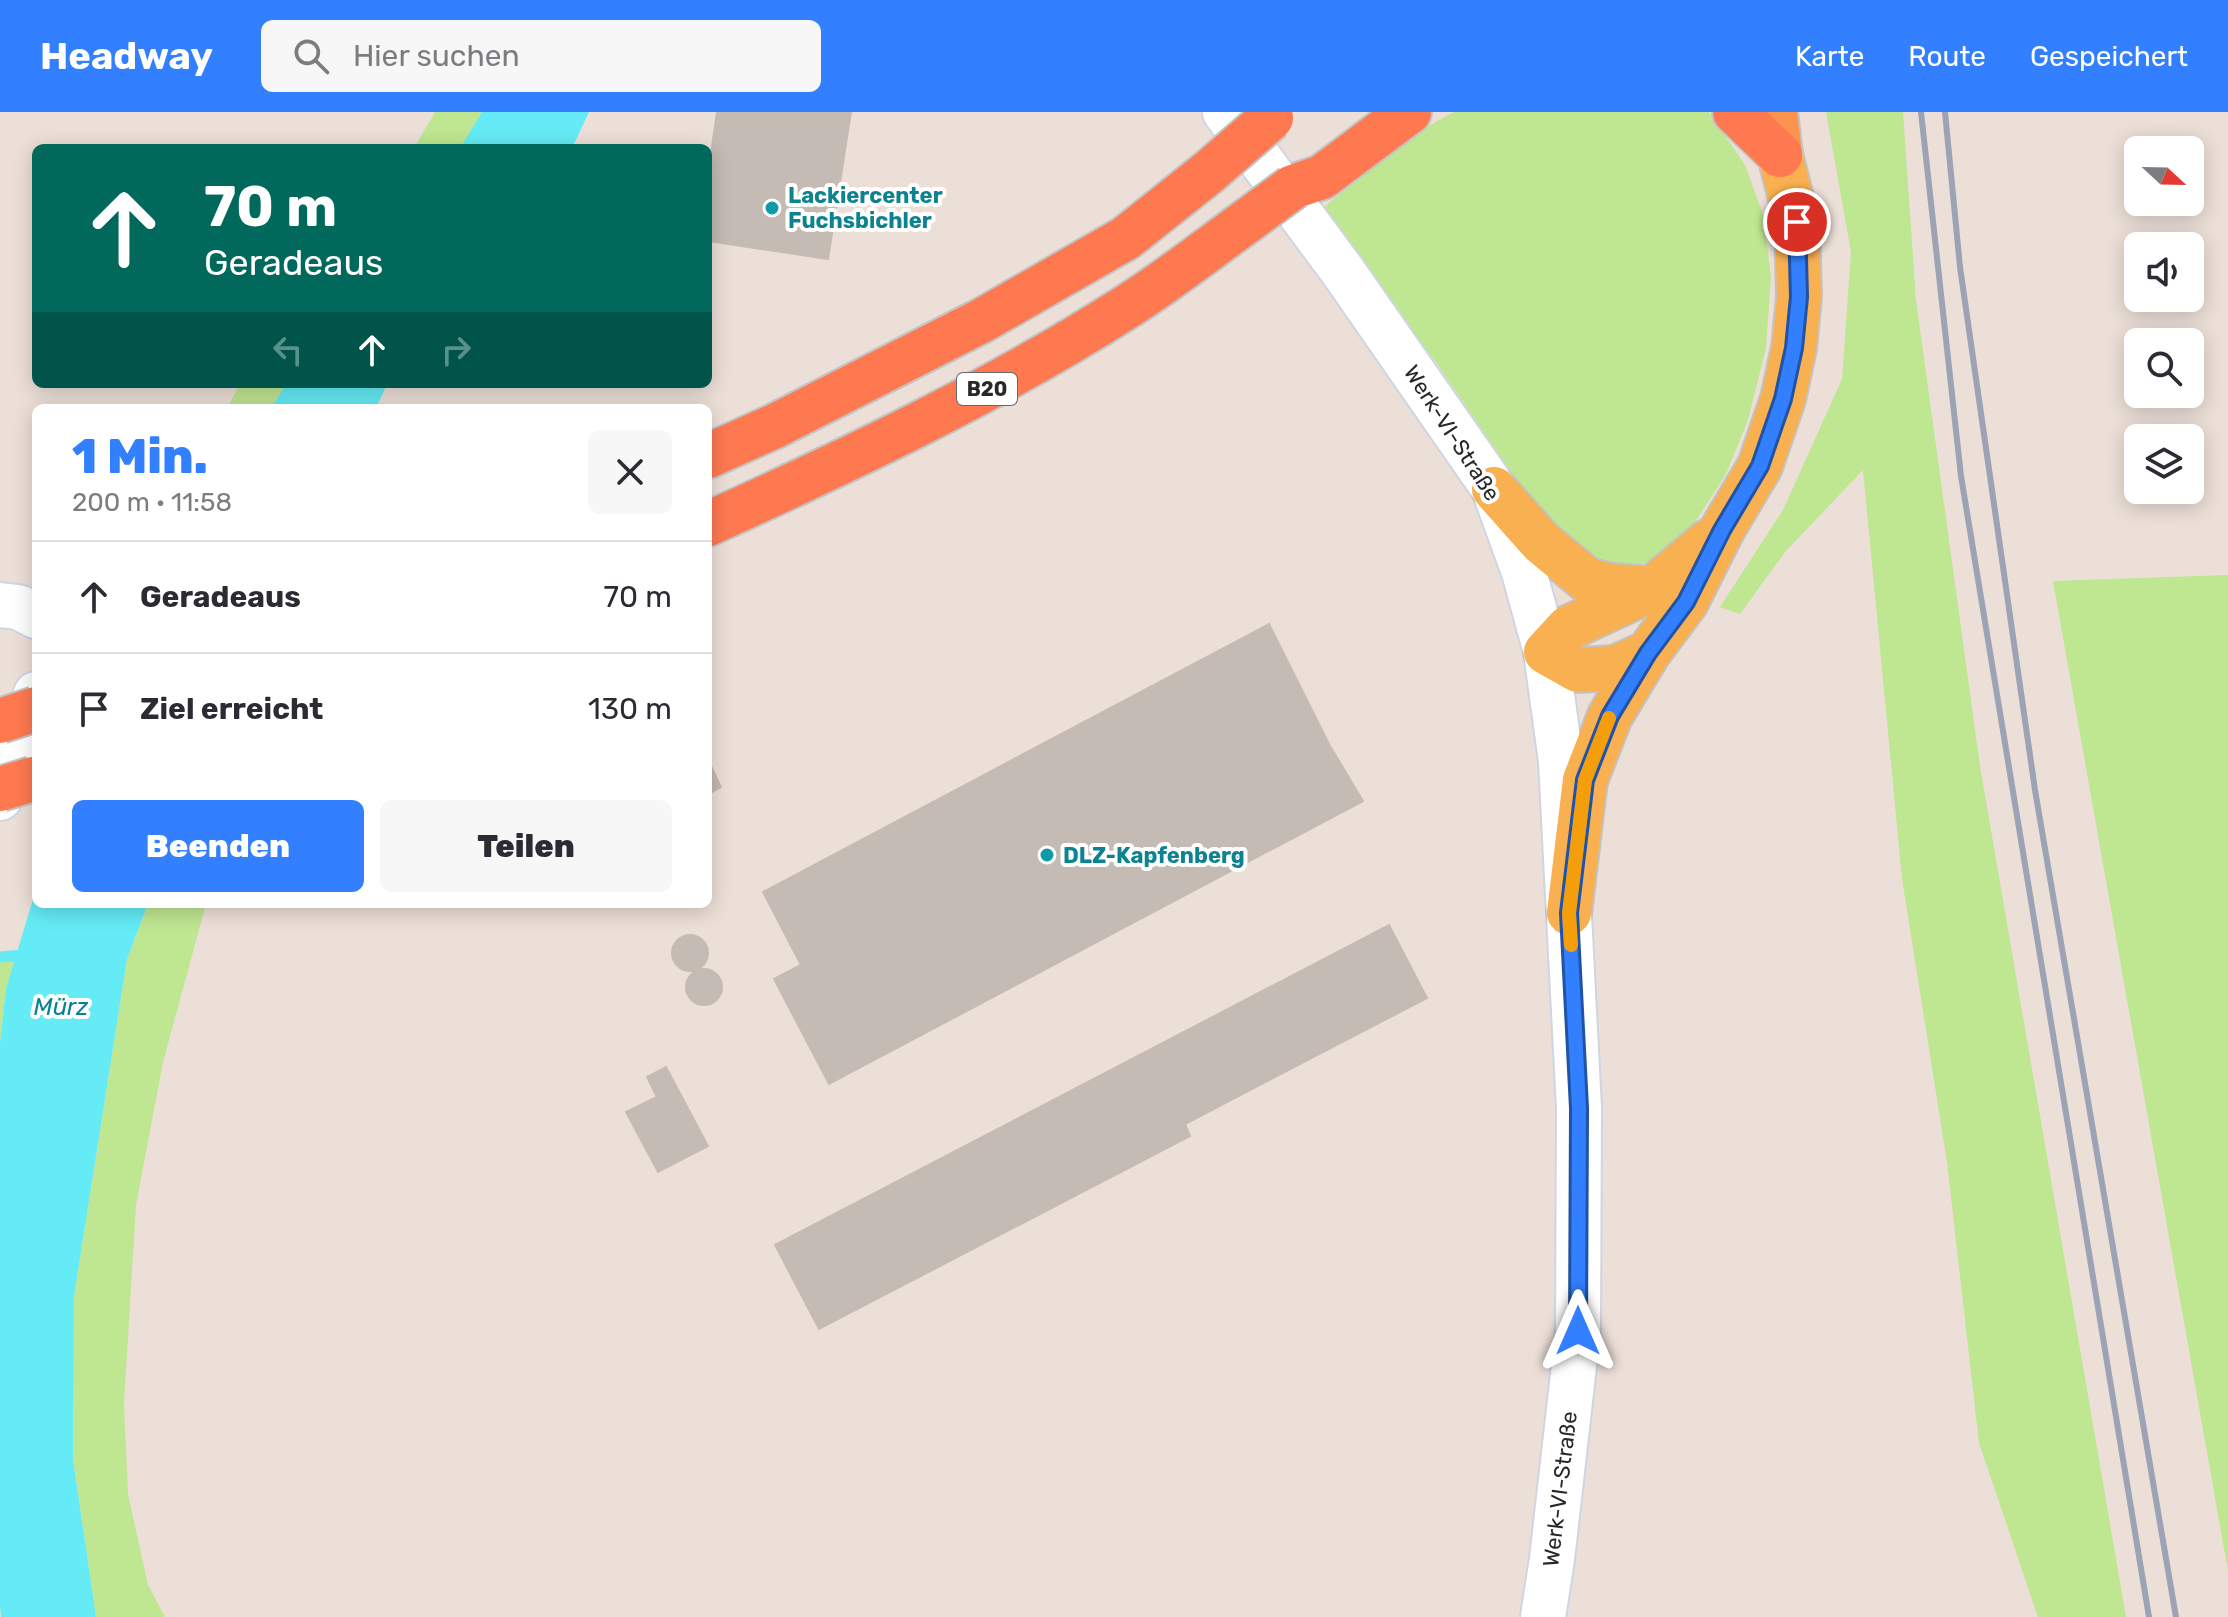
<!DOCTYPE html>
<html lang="de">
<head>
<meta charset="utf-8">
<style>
	:root { --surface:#fff; --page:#f7f7f7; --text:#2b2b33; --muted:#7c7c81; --line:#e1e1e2; --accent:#3280ff }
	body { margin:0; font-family:Rubik,sans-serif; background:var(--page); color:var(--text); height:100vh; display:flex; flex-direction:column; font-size:30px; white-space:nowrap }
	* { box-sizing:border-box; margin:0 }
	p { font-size:26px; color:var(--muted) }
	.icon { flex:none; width:44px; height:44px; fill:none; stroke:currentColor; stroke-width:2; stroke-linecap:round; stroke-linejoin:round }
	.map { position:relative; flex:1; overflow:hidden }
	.side { position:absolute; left:32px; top:292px; width:680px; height:504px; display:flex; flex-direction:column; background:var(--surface); border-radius:12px; box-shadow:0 4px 20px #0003 }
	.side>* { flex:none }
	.banner { position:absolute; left:32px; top:32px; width:680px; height:244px; border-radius:12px; box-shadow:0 4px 20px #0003; background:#00695c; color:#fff; overflow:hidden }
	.needle { width:52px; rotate:112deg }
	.tools { position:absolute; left:2124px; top:24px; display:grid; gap:16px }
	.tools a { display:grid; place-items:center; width:80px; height:80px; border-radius:12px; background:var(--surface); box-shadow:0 4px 20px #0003; font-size:40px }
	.pin { position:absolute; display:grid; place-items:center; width:68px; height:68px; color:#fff; margin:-34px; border:4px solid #fff; border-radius:50%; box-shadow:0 2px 8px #0007 }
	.me { position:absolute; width:88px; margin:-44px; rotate:0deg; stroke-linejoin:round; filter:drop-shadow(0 0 6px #0008) }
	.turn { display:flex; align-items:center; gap:28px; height:168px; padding:0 40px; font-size:36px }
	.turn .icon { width:104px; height:104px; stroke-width:2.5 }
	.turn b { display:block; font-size:56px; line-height:68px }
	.lanes { display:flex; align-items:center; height:76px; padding:0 40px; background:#0003; justify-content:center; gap:40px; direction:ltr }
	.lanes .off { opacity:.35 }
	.round { display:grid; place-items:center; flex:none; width:84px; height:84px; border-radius:12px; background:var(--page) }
	.head { display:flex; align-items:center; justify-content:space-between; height:136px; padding:0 40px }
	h1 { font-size:48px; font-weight:800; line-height:60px; color:var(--accent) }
	.button { display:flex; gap:16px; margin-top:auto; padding:16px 40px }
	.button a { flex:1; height:92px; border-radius:12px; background:var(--accent); color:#fff; font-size:32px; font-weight:800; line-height:92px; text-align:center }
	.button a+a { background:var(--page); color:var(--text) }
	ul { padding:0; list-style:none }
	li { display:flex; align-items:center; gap:24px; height:112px; padding:0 40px; border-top:2px solid var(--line) }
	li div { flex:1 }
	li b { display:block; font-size:30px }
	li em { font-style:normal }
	header { display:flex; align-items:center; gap:48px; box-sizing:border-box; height:112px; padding:0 40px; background:var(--accent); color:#fff }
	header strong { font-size:38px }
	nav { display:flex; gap:44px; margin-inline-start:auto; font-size:28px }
	.search { width:560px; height:72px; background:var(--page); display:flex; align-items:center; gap:20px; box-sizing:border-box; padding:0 28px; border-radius:12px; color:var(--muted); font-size:30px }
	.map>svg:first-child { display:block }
	.green { fill:#bfe691 }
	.water { fill:#64ebf5 }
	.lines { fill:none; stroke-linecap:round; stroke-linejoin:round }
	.stream { stroke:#64ebf5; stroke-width:11 }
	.building { fill:#c3bbb4; stroke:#c7bbb2; stroke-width:2 }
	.minor-casing { stroke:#ced6e2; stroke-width:48 }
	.secondary-casing { stroke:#ced6e2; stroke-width:48 }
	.primary-casing { stroke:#c3c3c3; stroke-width:48 }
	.trunk-casing { stroke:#c3c3c3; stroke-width:48 }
	.motorway-casing { stroke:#c3c3c3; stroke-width:48 }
	.minor { stroke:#fff; stroke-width:44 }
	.secondary { stroke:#fff; stroke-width:44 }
	.primary { stroke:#f8b051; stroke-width:44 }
	.trunk { stroke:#fc9450; stroke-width:44 }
	.motorway { stroke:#ff7950; stroke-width:44 }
	.rail { stroke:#9ba3b4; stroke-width:6 }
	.motorway-bridge-casing { stroke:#c3c3c3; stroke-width:48; stroke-linecap:butt }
	.motorway-bridge { stroke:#ff7950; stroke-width:44 }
	.route-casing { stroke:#2053a6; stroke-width:20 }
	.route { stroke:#3280ff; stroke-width:14 }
	.slow { stroke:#f59e0b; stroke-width:14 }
	.culture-dot { fill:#0f9aa8; stroke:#fff; stroke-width:3 }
	.labels { text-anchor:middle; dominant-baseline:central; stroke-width:8; stroke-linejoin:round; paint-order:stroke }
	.shield { fill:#fff; stroke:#686868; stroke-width:2 }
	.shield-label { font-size:20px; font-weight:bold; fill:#282828 }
	.culture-label { font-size:22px; font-weight:bold; fill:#0d838f; stroke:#fff; text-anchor:start }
	.street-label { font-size:22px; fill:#282828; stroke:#fff }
	.water-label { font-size:24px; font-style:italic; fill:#078297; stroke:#fff }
</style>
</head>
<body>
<header>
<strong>Headway</strong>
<div class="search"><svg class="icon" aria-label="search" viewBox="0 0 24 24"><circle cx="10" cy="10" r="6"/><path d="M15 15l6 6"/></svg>Hier suchen</div>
<nav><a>Karte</a><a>Route</a><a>Gespeichert</a></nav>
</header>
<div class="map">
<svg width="2228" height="1505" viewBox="0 0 2228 1505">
	<rect width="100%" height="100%" fill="#ecdfd8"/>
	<path class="green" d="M435 0H482L460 36H414Z
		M1454 0H1709L1745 53 1763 102 1771 165 1766 236 1748 308 1726 362 1692 415 1648 451 1613 456 1559 423 1520 373 1435 249 1320 98 1421 18Z
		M1826 0H1903L1916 188 1980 654 2126 1505H2038L1979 1331 1947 1050 1902 767 1863 358 1785 440 1740 502 1720 495 1783 398 1842 267 1851 140Z
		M240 272H286L271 296H227Z
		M2228 463V1459L2053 469Z
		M148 792H206L163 950 136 1093 124 1291 128 1382 148 1473 165 1505H96L73 1347 74 1184 127 847Z
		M16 844 6 877 0 931V845Z"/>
	<path class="water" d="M482 0H589L572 36H460Z
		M286 272H387L376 296H271Z
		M36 777V792H148L127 847 74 1184 73 1347 96 1505H1L0 1495V931L6 877Z"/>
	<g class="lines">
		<path class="stream" d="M0 845 22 843 27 846"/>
	</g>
	<path class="building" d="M717 0H851L828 147 708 129V62Z
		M1269 512 1330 634 1363 689 829 972 774 867 801 853 763 780Z
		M708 648 721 675 708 682Z
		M1389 813 1427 886 1185 1012 1190 1024 819 1217 775 1133Z
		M672 841a18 18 0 1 1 36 0a18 18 0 1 1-36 0Z
		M686 875a18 18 0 1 1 36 0a18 18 0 1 1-36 0Z
		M666 955 708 1034 658 1060 626 1000 657 985 647 965Z"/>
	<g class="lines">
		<defs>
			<path id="minor" d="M0 493 18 495 36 504
				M0 686 36 582"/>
			<path id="secondary" d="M1225 0 1344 161 1494 377 1524 460 1546 540 1561 649 1579 996 1578 1219 1552 1447 1543 1505"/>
			<path id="primary" d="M1494 377 1541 430 1587 468 1611 474 1652 477 1708 430
				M1648 541 1615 556 1578 558 1546 540 1568 516 1650 478
				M1569 801 1585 668 1610 604 1648 541 1686 490 1722 418 1760 354 1783 287 1794 236 1799 185 1797 110 1780 43"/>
			<path id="trunk" d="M1775 0 1780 43"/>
			<path id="motorway" d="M1735 0 1780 43
				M1293 75 1322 65 1409 0
				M708 344 775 314 983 208 1126 126 1209 60
				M708 412C851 347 995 279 1128 194 1169 168 1207 138 1247 109"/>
		</defs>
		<use href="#minor" class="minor-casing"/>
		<use href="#secondary" class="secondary-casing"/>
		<use href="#primary" class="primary-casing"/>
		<use href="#trunk" class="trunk-casing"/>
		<use href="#motorway" class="motorway-casing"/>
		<use href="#minor" class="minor"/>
		<use href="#secondary" class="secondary"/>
		<use href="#primary" class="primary"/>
		<use href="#trunk" class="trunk"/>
		<use href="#motorway" class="motorway"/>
		<path class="rail" d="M1921 0 1961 364 2149 1505
			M1945 0 1960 155 2035 678 2176 1505"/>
		<defs>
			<path id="motorway-bridge" d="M1209 60 1271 6
				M1247 109 1293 75
				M0 609 36 597
				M0 677 33 667"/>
		</defs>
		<use href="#motorway-bridge" class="motorway-bridge-casing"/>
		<use href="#motorway-bridge" class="motorway-bridge"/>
	</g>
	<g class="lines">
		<defs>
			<path id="route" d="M1578 1219 1579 996 1569 801 1585 668 1610 604 1648 541 1686 490 1722 418 1760 354 1783 287 1794 236 1799 185 1797 110"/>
		</defs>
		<use href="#route" class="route-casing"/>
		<use href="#route" class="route"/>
		<path class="slow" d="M1571 833 1569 801 1585 668 1609 606"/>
	</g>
	<g class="culture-dot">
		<circle cx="772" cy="96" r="8"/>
		<circle cx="1047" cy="743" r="8"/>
	</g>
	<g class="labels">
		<rect class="shield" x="957" y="261" width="60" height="32" rx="6"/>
		<g class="shield-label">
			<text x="987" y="277">B20</text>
		</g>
		<g class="culture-label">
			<text x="788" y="83">Lackiercenter<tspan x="788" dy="25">Fuchsbichler</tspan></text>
			<text x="1063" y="743">DLZ-Kapfenberg</text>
		</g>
		<g class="street-label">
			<text transform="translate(1452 321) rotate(57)">Werk-VI-Straße</text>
			<text transform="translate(1560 1377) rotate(-83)">Werk-VI-Straße</text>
		</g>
		<g class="water-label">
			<text x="61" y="895">Mürz</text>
		</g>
	</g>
</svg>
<div class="tools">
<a><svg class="needle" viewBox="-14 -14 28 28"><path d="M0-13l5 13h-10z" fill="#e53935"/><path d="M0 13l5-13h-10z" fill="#7c7c81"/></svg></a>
<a><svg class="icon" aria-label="sound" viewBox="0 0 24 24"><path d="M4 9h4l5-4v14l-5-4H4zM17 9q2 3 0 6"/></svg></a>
<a><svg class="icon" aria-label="search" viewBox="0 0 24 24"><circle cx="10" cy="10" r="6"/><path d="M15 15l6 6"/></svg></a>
<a><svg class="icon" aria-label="layers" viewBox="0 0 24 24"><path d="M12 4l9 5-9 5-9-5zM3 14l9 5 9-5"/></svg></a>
</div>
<div class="pin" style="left:1797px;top:110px;background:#d93025"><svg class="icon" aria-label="arrive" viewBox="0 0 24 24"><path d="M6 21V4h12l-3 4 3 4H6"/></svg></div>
<svg class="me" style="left:1578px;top:1219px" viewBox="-20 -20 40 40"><path d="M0-17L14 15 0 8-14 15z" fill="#3280ff" stroke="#fff" stroke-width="4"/></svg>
<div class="banner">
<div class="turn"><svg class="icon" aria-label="ahead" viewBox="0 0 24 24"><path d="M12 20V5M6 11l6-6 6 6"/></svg><div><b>70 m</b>Geradeaus</div></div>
<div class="lanes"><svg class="icon off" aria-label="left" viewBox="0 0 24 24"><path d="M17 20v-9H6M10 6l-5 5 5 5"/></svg><svg class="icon" aria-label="ahead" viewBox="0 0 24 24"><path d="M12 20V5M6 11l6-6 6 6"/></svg><svg class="icon off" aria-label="right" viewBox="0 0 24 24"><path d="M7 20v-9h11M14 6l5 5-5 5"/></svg></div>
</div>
<section class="side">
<div class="head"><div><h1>1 Min.</h1><p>200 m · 11:58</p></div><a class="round"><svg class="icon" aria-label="close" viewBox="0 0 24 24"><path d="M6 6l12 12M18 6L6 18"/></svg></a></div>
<ul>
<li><svg class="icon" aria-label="ahead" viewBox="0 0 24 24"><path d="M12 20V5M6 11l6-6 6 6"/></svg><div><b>Geradeaus</b></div><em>70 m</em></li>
<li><svg class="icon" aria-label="arrive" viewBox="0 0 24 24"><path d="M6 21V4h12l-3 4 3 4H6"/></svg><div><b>Ziel erreicht</b></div><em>130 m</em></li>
</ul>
<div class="button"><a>Beenden</a><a>Teilen</a></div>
</section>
</div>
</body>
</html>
